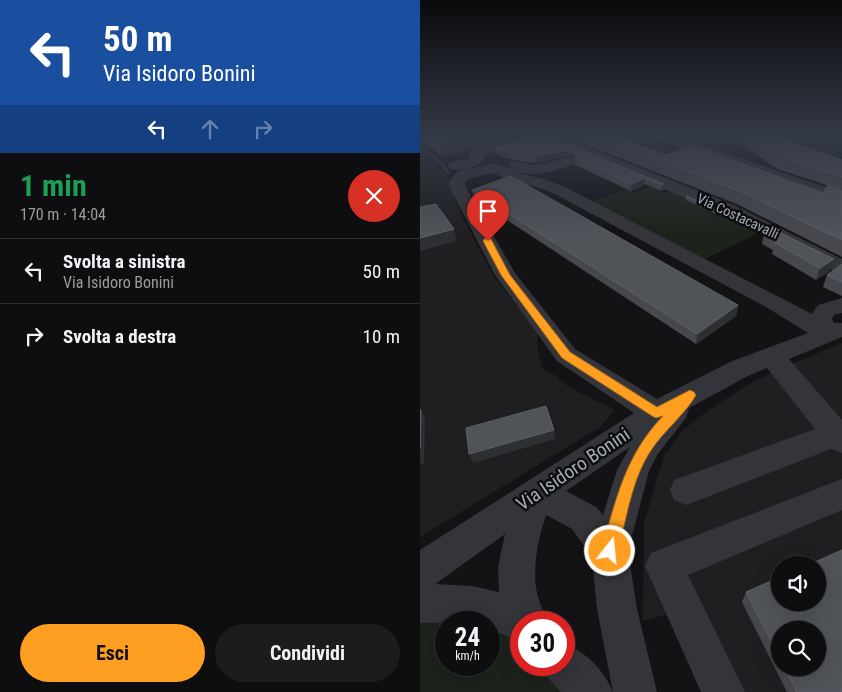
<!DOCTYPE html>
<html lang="it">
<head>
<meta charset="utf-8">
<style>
	:root { --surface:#0e0e10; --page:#1c1c1e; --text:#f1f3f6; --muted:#9b9c9f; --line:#2e2e30; --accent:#fe9f22 }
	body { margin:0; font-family:"Roboto Condensed",sans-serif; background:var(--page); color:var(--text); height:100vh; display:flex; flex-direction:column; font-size:19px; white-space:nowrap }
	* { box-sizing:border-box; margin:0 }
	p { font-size:16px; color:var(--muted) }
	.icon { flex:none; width:28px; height:28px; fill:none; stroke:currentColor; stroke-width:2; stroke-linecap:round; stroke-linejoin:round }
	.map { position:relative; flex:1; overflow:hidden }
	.side { display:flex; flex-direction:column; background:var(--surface); width:420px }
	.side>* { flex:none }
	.banner { background:#1a4fa0; color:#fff; overflow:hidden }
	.controls { position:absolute; left:351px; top:556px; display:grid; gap:10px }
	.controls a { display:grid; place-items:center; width:55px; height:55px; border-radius:50%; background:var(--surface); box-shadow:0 5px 20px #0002,0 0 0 1px var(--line); font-size:25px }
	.speed { position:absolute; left:15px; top:611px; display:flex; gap:10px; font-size:25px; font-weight:700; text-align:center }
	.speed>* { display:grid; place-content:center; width:65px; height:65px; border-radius:50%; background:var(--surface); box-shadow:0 5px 20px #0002,0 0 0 1px var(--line); line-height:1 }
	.speed small { font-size:12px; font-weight:400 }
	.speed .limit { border:8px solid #d22; background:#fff; color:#111 }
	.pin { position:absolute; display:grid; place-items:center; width:42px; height:42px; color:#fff; margin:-51px -21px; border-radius:50% 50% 50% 0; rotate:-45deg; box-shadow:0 0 5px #0007 }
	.pin .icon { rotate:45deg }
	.me { position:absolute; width:55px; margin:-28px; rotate:16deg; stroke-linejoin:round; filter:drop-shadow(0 0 4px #0008) }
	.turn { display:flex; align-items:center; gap:18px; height:105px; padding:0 20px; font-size:22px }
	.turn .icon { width:65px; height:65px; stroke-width:2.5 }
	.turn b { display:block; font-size:35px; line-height:42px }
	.lanes { display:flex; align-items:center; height:48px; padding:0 20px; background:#0003; justify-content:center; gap:25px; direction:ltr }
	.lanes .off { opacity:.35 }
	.round { display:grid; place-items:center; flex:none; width:52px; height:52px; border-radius:26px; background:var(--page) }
	.summary { display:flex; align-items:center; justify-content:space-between; height:85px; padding:0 20px }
	h1 { font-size:30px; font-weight:700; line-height:38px; color:#1e9e55 }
	.cta { display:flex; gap:10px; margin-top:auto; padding:10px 20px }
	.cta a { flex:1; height:58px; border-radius:30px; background:var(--accent); color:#111; font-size:20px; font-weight:700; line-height:58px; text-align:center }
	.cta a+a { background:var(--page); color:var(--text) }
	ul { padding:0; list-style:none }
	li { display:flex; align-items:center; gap:15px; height:65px; padding:0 20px; border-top:1px solid var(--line) }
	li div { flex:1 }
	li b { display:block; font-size:19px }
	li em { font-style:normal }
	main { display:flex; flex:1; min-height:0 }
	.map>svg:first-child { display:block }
	.built { fill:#1f1f22; fill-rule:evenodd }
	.green { fill:#1b231b; fill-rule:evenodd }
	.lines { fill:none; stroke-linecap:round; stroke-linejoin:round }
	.stream { fill:#283339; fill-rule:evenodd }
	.minor { fill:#34353a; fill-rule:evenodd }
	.wall { fill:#46484d; fill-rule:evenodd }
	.shaded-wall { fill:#2d2f32 }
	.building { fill:#505358; stroke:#5d6167 }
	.route { fill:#fe9f22; stroke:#a56716 }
	.labels { text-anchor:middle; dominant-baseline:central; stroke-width:5; stroke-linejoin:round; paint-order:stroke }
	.far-street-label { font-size:14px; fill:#a3abb6; stroke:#0e0e10 }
	.near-street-label { font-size:19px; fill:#a3abb6; stroke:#0e0e10 }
</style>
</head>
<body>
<main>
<section class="side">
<div class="banner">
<div class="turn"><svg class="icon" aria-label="left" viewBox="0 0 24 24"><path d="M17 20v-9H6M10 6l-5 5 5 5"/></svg><div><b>50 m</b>Via Isidoro Bonini</div></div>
<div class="lanes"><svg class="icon" aria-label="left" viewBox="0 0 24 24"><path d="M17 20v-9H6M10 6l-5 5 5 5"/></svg><svg class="icon off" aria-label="ahead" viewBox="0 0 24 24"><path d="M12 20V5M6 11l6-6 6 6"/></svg><svg class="icon off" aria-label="right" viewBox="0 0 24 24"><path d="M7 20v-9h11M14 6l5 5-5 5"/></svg></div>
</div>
<div class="summary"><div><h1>1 min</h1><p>170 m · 14:04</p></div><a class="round" style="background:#d93025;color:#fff"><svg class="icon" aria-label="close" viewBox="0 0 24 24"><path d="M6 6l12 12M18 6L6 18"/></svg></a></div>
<ul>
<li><svg class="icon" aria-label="left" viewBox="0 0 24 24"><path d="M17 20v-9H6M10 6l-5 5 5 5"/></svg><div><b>Svolta a sinistra</b><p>Via Isidoro Bonini</p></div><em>50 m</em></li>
<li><svg class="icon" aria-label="right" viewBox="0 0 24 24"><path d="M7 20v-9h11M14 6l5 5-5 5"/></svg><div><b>Svolta a destra</b></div><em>10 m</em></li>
</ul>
<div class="cta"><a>Esci</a><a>Condividi</a></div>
</section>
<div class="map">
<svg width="422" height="692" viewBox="0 0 422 692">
	<rect width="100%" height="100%" fill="#131315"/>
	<path class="built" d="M0 152 12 160 27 176 39 210 73 275 117 332 118 350 122 368 136 376 149 387 195 410 180 427 0 537Z
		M422 343V692H284L248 614 223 621 224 523 244 456 263 430 286 412 329 384 364 367ZM360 565H398V602H360ZM360 630H398V668H360Z"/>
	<path class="green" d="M322 136H422V189Z
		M228 187 245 194 254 190 289 206 283 210 300 217 306 214 340 232 283 260 172 202 206 189 215 193Z
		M34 614 69 623 101 640V665H127L150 692H0V620ZM26 622H69V665H26Z"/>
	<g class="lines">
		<path class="stream" d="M0 146 23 162 30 173V174H26L20 164 0 149Z"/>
		<path class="minor" d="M102 136H114L116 138 114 141 64 155 65 159C59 167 40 172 30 169L27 166 30 163 50 158 49 154 53 149Z
			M122 136H140L316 206 422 259V273L415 271 304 214 124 139Z
			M237 136H256L422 193V204L239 139Z
			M149 157 154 158 156 161 154 164C137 170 103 183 89 165L92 162C101 160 107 165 116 165 127 165 138 159 149 157Z
			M75 163 92 169 101 174 124 179 145 187 392 314 398 305 422 298V313L414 315 412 319 414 323H422V337L369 359 422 420V453L411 449 266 505 254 500 250 490 254 480 395 429 347 368 328 376 269 408 266 418 237 455 229 471 208 551 217 609 237 692H193L177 609 172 557 152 529 126 515C118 540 112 566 117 593 119 603 125 613 128 622H101V643L69 628V622L0 623V550L214 413 137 361 75 275 30 188 29 181 38 171ZM74 173 90 181 114 186 133 193 346 307 388 333 310 362 237 399 155 349 95 273 46 188 45 182 49 178ZM210 447 197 470 183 515 176 507 146 491ZM85 534 78 567 79 592 52 586 15 584Z
			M422 479V510L268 575 325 692H281L225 566 231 553Z
			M144 643C166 652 184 670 193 692H141L129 679 123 665H144Z"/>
	</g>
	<path class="wall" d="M0 136H98L23 156 0 141Z
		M118 136 244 184 243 190 241 191 225 184 211 191 155 165V157L154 156 149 155 116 163 94 160 76 154 75 148Z
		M144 136H220V138L211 142 246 155 403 193 412 187 358 169 316 141 317 136H357L385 147 422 160V257L317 204Z
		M52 190 318 305 316 316 276 344 55 199Z
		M266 196 298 209 297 213 295 214 266 200Z
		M353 229 410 271 396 280 352 254 353 250 342 244 344 233Z
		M422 264V296L403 287 407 275Z
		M326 592 422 692H367L322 602ZM360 630 398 668H360Z"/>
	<path class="shaded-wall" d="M52 136H98L23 156 20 144Z
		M195 136H220V138L200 146Z
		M148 149 149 155 116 163 115 157Z
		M225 178V184L211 191V184Z
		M244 184 243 190 241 191 242 185Z
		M34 229 37 241 0 251V238Z
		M414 259 410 271 396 280 400 268Z
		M318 305 316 316 276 344 277 334Z
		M1 410 5 419 4 463 0 464Z
		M134 430 135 439 53 463 49 454Z"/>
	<path class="building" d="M7 136H52L20 144Z
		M118 136H127L244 184 242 185 225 178 211 184 155 159 157 154 154 150 148 149 115 157 93 154 75 148Z
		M173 136H195L246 155 272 145 403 193 407 186 422 191V240L319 191Z
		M327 136H357L385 147 422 160V177L361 157Z
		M91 176 318 305 277 334 52 190Z
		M266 196 298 209 296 210Z
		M16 204 34 229 0 238V207Z
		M353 229 414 259 400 268 355 243 359 241 344 233Z
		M422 264V282L407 275Z
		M126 406 134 430 49 454 46 428Z
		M0 410H1L0 449Z
		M422 550V692H377L365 668H398V630H360V658L326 592 360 577V602H398V565H388Z"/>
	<linearGradient id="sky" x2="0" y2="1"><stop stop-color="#0a0a0c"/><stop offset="0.58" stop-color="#333946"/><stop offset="1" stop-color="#333946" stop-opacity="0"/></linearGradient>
	<rect width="422" height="233" fill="url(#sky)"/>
	<path class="route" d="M64 239H71L90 275 150 352 237 407 270 390 274 392 276 395C267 412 244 431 232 449 212 478 207 517 198 551L195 557 190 559 184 557 181 551C196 500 205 455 243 416L236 418 232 416 142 358 81 275 63 241Z"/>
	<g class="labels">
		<g class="far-street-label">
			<text transform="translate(318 216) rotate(25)">Via Costacavalli</text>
		</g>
		<g class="near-street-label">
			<text transform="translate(153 469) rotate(-34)">Via Isidoro Bonini</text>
		</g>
	</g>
</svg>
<div class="controls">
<a><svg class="icon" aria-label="sound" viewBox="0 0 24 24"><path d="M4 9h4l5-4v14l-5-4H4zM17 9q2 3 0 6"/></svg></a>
<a><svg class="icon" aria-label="search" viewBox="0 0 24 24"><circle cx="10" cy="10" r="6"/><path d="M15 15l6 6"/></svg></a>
</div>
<div class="speed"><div>24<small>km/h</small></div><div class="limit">30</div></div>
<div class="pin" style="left:68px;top:241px;background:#d93025"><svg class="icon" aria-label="arrive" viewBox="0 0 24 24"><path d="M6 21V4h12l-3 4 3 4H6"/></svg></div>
<svg class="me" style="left:190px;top:551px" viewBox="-20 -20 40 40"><circle r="17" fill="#fe9f22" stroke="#fff" stroke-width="3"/><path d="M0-11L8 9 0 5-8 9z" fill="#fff"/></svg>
</div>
</main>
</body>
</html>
